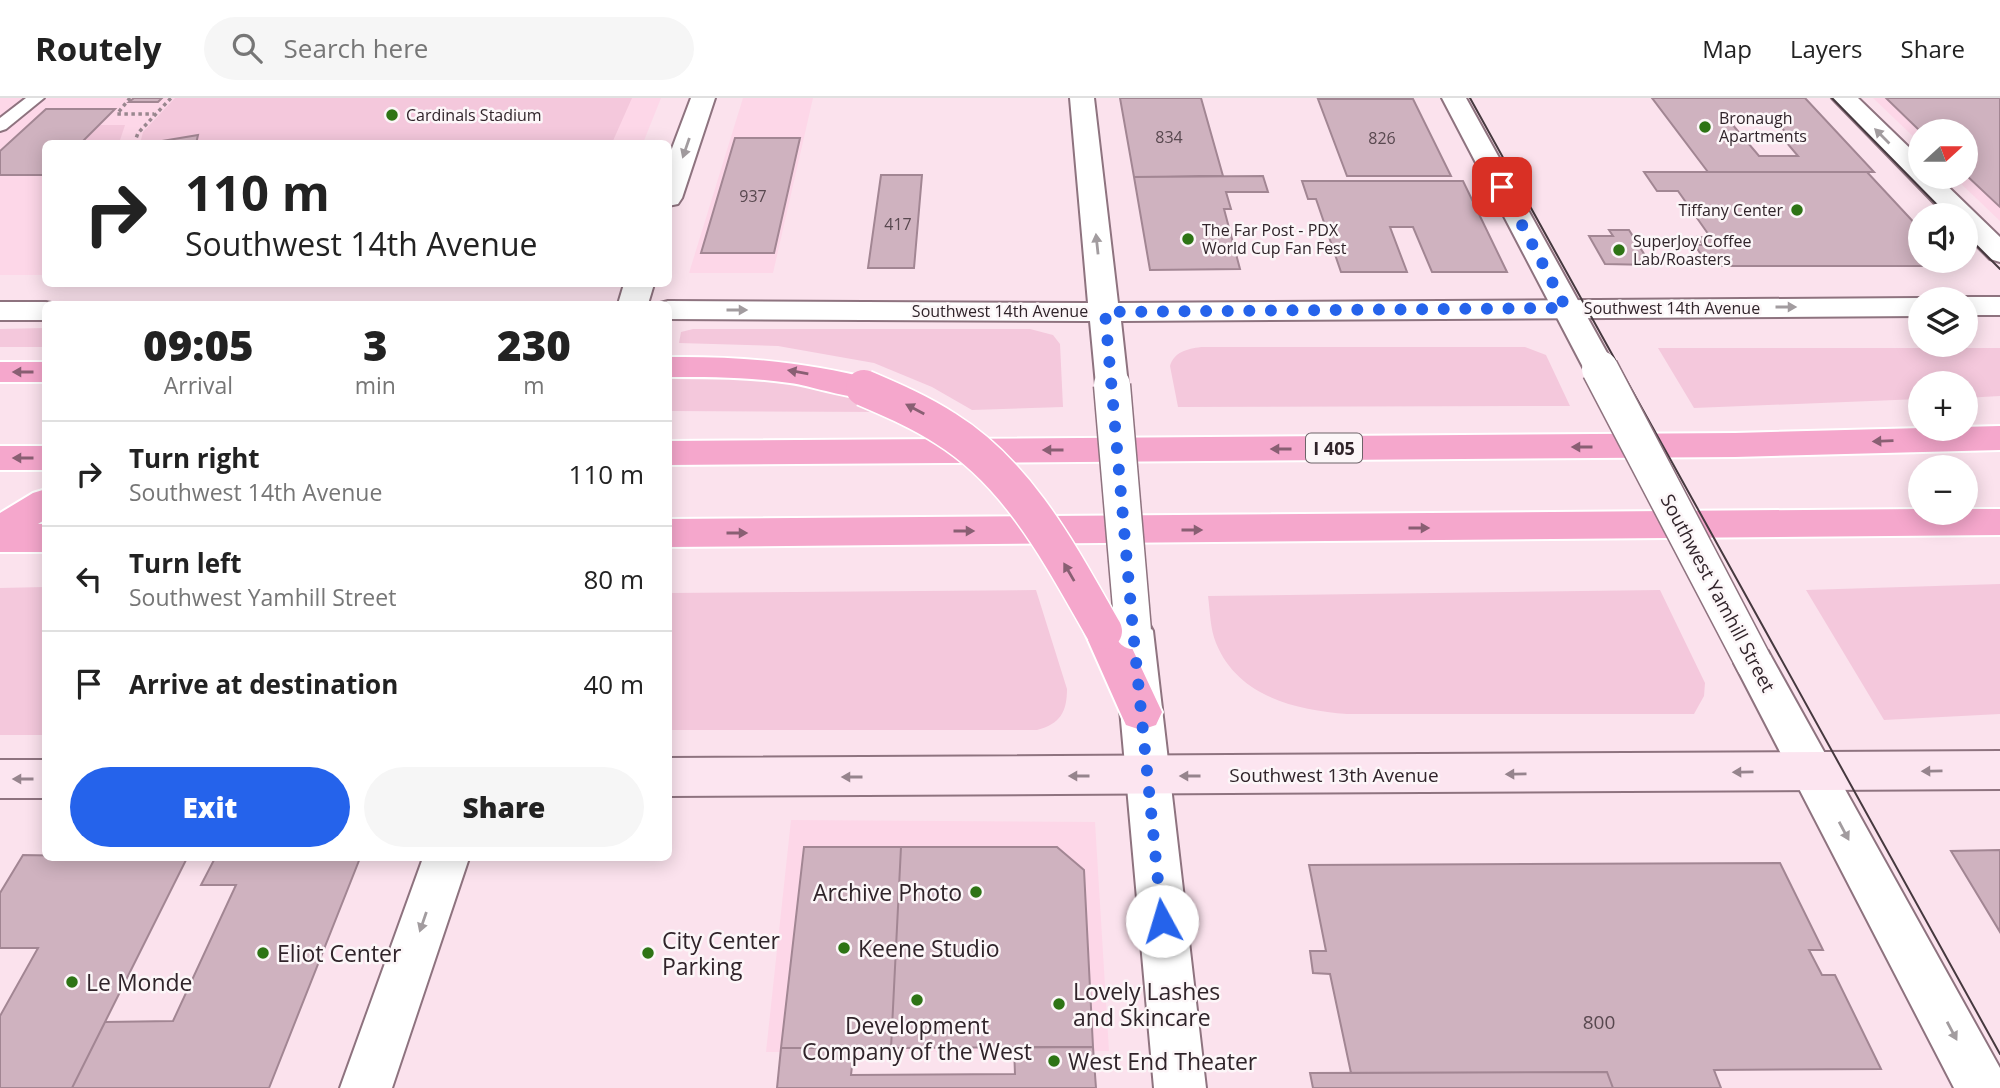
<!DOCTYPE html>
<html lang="en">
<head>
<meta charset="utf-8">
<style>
	:root { --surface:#fff; --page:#f6f6f6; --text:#222; --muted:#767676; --line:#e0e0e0; --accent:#2563eb }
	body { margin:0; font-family:"Open Sans",sans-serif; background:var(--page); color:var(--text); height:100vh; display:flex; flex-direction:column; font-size:26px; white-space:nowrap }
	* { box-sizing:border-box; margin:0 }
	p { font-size:23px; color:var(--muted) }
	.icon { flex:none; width:38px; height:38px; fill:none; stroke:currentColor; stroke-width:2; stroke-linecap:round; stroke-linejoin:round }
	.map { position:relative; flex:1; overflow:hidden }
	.panel { position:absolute; left:42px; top:203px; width:630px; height:560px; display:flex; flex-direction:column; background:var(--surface); border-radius:10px; box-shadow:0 4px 18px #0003 }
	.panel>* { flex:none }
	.banner { position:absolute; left:42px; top:42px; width:630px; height:147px; border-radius:10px; box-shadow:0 4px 18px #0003; background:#fff; color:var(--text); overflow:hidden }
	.needle { width:46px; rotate:69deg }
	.tools { position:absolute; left:1908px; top:21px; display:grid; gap:14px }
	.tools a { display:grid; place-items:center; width:70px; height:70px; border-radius:50%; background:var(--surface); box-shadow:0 4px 18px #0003; font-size:35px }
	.pin { position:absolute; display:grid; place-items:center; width:60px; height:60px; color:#fff; margin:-30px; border-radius:14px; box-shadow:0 4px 10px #0006 }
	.me { position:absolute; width:77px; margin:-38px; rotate:354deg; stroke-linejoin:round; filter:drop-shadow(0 0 5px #0008) }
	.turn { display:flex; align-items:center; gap:24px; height:147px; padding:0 28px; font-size:32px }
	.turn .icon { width:91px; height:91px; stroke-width:2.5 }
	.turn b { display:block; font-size:49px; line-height:60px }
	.eta { display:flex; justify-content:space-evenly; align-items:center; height:119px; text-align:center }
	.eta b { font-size:42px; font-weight:800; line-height:49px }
	.cta { display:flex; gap:14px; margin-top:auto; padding:14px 28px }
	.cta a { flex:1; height:80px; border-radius:42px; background:var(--accent); color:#fff; font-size:28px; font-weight:800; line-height:80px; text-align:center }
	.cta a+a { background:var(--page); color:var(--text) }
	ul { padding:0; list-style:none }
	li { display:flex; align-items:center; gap:21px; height:105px; padding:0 28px; border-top:2px solid var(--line) }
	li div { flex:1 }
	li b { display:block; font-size:26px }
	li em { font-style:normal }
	header { display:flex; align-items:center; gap:42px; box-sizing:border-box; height:98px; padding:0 35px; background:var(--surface); border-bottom:2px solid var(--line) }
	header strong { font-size:33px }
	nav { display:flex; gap:38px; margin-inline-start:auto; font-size:24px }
	.search { width:490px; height:63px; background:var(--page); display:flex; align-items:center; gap:18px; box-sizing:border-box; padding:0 24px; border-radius:38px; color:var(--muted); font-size:26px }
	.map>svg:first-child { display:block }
	.built { fill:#fdd7e8 }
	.green { fill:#f4c8dc }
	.building { fill:#cfb2bf; stroke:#a28693; stroke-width:2; fill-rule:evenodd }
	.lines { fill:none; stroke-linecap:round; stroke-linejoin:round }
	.service-casing { stroke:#8e737f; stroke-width:4 }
	.minor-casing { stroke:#8e737f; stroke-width:4 }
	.tertiary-casing { stroke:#8e737f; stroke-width:4 }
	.secondary-casing { stroke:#8e737f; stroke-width:4 }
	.motorway-casing { stroke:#fff; stroke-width:4 }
	.path { stroke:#99878f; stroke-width:3.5; stroke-dasharray:3.5 3.5; stroke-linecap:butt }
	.service { fill:#fff; fill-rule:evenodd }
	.minor { fill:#fff; fill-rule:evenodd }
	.tertiary { fill:#fff; fill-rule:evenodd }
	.secondary { fill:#fce5f0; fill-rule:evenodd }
	.motorway { fill:#f5a7cc; fill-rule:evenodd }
	.tram { stroke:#46393f; stroke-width:2 }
	.minor-bridge-casing { stroke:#8e737f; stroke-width:39; stroke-linecap:butt }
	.tertiary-bridge-casing { stroke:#8e737f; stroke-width:39; stroke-linecap:butt }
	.motorway-bridge-casing { stroke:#fff; stroke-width:39; stroke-linecap:butt }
	.minor-bridge { stroke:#fff; stroke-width:36 }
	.tertiary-bridge { stroke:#fff; stroke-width:36 }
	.motorway-bridge { stroke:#f5a7cc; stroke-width:36 }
	.oneway { fill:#a29c9f }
	.oneway2 { fill:#895f73 }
	.oneway3 { fill:#96848d }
	.route { stroke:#2563eb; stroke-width:12; stroke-dasharray:0 21.6 }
	.poi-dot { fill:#2e7415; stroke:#fcf6f8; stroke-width:2.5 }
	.labels { text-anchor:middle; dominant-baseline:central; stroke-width:5; stroke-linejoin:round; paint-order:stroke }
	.far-poi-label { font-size:16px; fill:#30242a; stroke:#fcf6f8; text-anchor:start }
	.number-label { font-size:16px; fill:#58484f }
	.far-street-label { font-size:16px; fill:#30242a; stroke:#fcf6f8 }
	.shield { fill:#fcf6f8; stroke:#6d6368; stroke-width:2 }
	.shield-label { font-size:18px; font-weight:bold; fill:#30242a }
	.street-label { font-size:19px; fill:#30242a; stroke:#fcf6f8 }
	.near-number-label { font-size:19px; fill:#58484f }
	.near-poi-label { font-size:23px; fill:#30242a; stroke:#fcf6f8; text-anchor:start }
</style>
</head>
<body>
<header>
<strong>Routely</strong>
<div class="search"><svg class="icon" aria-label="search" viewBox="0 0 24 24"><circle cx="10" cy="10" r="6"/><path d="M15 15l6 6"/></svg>Search here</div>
<nav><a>Map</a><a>Layers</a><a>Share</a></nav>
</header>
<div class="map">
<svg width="2000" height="990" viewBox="0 0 2000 990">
	<rect width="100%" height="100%" fill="#fbe2ed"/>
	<path class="built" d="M0 0H661L643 45 46 46 45 177H0Z
		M743 0H813L773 175H689Z
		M1873 0H2000V123L1954 79H1965V33H1920V45Z
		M791 722 1095 724 1109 953 766 954Z"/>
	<path class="green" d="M175 0H632L612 45H196L197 37 140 46 143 34Z
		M100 27H125L119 45 80 46Z
		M45 230V249H0V231Z
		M693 231H1030L1053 237 1060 246 1063 309 972 312 932 289 874 265 778 248 679 245 681 234Z
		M1201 249H1525L1546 257 1570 308 1178 309 1170 268C1174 254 1187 251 1201 249Z
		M1658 250H2000V298L1965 300V285H1920V301L1694 310Z
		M672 278C744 279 820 283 887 314L669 313V289Z
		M2000 486V616L1884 622 1806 492Z
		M45 489V637H0V490Z
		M1036 492 1067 591C1067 614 1060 626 1037 632H669V495Z
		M1660 492 1705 585 1704 598 1694 616H1347C1296 612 1238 599 1216 545 1210 531 1210 512 1208 498Z"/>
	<path class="building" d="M134 0H162L158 4H129Z
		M1120 0H1201L1223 78 1134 79Z
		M1652 0H1805L1874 74H1708ZM1726 19H1772L1790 39H1775L1780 45H1787L1798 58H1759Z
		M1886 0H2000V109L1965 76V33H1920Z
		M1318 1H1413L1451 78H1347Z
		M46 11H115L80 46H46V77H0V53Z
		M198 37 196 46H144Z
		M735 40H800L774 155H701Z
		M1644 74H1867L1920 131V163H1949L1955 168H1708L1695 147H1703L1698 139 1711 140 1678 93H1657Z
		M881 77H922L914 170H868Z
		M1263 78 1268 94H1226L1231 111H1224L1240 171 1150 172 1134 79Z
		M1302 83H1463L1507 174H1432L1413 129H1390L1407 174H1341L1316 101H1308Z
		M1609 132H1629L1651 167 1605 166 1589 138H1613Z
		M804 749H901L891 950H781Z
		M901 749H1057L1084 772 1093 949 891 950Z
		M2000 752V834L1951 753Z
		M23 757 187 760 72 990H0V918L38 850H0V795Z
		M215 760H360L269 990H72L105 924 173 923 236 787H201Z
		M1780 765 1823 852H1809L1822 877H1835L1881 971 1714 972 1721 990H1613L1607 974 1351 975 1330 876 1313 875 1310 853H1326L1309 767Z
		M1014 949H1093L1096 990H777L781 950H854L851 977 1015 976Z
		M1607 974 1613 990H1313L1310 975Z"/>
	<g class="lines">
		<defs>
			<path id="service" d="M26 0H44L6 31 0 33V20Z"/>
			<path id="minor" d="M1442 0H1466L1616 271 1611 278 1600 281 1589 278 1584 271Z
				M1832 0H1858L1920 60V79H1938L2000 139V164L1990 161 1965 136V117H1946Z
				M1754 548 1768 553 2000 970V990H1954L1734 565 1740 553Z"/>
			<path id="tertiary" d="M691 0H715L682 100 678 106 668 108V61Z
				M1070 0H1094L1118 205 1920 200 1926 201H1920V218L1121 223 1128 287 1124 295 1112 298 1100 295 1096 287 1090 223 668 221V206H656L668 203 1088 205Z
				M624 186H654L648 206H618Z
				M1965 199H2000V217H1965V201H1955Z
				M0 204H46L57 206H46V222H0Z
				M1133 517 1147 522 1153 533 1206 990H1154L1113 533 1119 522Z
				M423 760H469L392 990H340Z"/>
			<path id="secondary" d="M2000 653V691L668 698V660Z
				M0 662H46V700H0Z"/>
			<path id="motorway" d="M668 259C740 258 807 264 876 282L880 290 876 298C853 304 814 288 790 285 749 279 709 279 668 279Z
				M0 264H46V284H0Z
				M2000 328V352L1735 359 668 367V343L1735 335Z
				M0 348H46V372H0Z
				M46 391V421L38 426H46V454H0V415L33 395Z
				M1920 411V415H1965V411H2000V437L668 449V421Z
				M1104 517 1118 522 1124 533 1162 614 1156 627 1141 632 1126 627 1120 614 1084 533 1090 522Z"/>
		</defs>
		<use href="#service" class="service-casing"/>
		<use href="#minor" class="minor-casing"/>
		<use href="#tertiary" class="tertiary-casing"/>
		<use href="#secondary" class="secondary-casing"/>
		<use href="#motorway" class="motorway-casing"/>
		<path class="path" d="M130 0 117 16H154
			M134 46 138 35 171 0"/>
		<use href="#service" class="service"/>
		<use href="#minor" class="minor"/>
		<use href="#tertiary" class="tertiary"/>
		<use href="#secondary" class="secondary"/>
		<use href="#motorway" class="motorway"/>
		<path class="tram" d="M1470 0 2000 956
			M1832 0 1947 117
			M1965 136 2000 171"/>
		<defs>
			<path id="minor-bridge" d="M1600 271 1754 565"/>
			<path id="tertiary-bridge" d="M1112 287 1133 533"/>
			<path id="motorway-bridge" d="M864 290C892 302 920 314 946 331 1020 377 1062 460 1104 533"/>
		</defs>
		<use href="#minor-bridge" class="minor-bridge-casing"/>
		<use href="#tertiary-bridge" class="tertiary-bridge-casing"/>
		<use href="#motorway-bridge" class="motorway-bridge-casing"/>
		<use href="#minor-bridge" class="minor-bridge"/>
		<use href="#tertiary-bridge" class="tertiary-bridge"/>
		<use href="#motorway-bridge" class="motorway-bridge"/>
	</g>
	<defs><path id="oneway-solid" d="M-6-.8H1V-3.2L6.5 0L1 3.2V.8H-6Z" transform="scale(1.75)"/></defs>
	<g class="oneway">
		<use href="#oneway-solid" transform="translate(1882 38) rotate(-135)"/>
		<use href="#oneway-solid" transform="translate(686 50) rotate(109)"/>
		<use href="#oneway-solid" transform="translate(1097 146) rotate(-96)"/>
		<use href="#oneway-solid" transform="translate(1786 209)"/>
		<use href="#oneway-solid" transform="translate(737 212)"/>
		<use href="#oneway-solid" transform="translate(1844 733) rotate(62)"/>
		<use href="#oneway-solid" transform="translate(423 824) rotate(109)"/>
		<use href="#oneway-solid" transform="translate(1952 933) rotate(62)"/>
	</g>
	<g class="oneway2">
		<use href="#oneway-solid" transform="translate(23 274) rotate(180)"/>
		<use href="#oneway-solid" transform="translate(798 274) rotate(-170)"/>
		<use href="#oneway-solid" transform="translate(915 311) rotate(-152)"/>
		<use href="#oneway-solid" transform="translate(1883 343) rotate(178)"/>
		<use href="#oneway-solid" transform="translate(1582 349) rotate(180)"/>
		<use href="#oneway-solid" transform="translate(1281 351) rotate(180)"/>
		<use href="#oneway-solid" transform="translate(1053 352) rotate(180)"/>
		<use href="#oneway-solid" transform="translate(23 360) rotate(180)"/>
		<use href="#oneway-solid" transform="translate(1419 430)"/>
		<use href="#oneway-solid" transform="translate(1192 432)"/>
		<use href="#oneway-solid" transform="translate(964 433)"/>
		<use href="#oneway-solid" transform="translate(737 435)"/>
		<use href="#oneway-solid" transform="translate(1069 474) rotate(-120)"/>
	</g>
	<g class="oneway3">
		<use href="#oneway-solid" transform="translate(1932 673) rotate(179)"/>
		<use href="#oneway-solid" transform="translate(1743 674) rotate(179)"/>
		<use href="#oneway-solid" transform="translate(1516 676) rotate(179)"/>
		<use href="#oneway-solid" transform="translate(1079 678) rotate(180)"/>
		<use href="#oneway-solid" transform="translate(1190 678) rotate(-180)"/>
		<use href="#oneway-solid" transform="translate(852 679) rotate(180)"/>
		<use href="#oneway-solid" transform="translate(23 681) rotate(180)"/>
	</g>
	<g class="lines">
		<path class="route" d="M1162 823 1133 533 1105 214 1566 210 1502 89"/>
	</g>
	<g class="poi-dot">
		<circle cx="392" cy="17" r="7"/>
		<circle cx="1705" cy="29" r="7"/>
		<circle cx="1797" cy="112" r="7"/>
		<circle cx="1188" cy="141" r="7"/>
		<circle cx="1619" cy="152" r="7"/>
		<circle cx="976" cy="794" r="7"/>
		<circle cx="844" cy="850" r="7"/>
		<circle cx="263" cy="855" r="7"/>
		<circle cx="648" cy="855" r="7"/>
		<circle cx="72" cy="884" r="7"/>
		<circle cx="917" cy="902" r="7"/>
		<circle cx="1059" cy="906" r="7"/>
		<circle cx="1054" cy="963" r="7"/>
	</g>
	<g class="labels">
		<g class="far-poi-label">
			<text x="406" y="17">Cardinals Stadium</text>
			<text x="1719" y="20">Bronaugh<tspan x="1719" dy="18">Apartments</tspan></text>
			<text x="1783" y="112" text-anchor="end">Tiffany Center</text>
			<text x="1202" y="132">The Far Post - PDX<tspan x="1202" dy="18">World Cup Fan Fest</tspan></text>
			<text x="1633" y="143">SuperJoy Coffee<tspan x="1633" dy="18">Lab/Roasters</tspan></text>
		</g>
		<g class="number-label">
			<text x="1169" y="39">834</text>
			<text x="1382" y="40">826</text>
			<text x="753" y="98">937</text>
			<text x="898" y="126">417</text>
		</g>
		<g class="far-street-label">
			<text x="1672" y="210">Southwest 14th Avenue</text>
			<text x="1000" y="213">Southwest 14th Avenue</text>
		</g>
		<rect class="shield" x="1306" y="335.5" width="56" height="29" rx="5"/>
		<g class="shield-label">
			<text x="1334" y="350">I 405</text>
		</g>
		<g class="street-label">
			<text transform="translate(1718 495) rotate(62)">Southwest Yamhill Street</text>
			<text x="1334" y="677">Southwest 13th Avenue</text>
		</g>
		<g class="near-number-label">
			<text x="1599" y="924">800</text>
		</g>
		<g class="near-poi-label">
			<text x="962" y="794" text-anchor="end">Archive Photo</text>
			<text x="662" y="842">City Center<tspan x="662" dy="26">Parking</tspan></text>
			<text x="858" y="850">Keene Studio</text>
			<text x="277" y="855">Eliot Center</text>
			<text x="86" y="884">Le Monde</text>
			<text x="1073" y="893">Lovely Lashes<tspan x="1073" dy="26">and Skincare</tspan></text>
			<text x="917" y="927" text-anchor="middle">Development<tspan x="917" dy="26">Company of the West</tspan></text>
			<text x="1068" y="963">West End Theater</text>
		</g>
	</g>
</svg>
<div class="tools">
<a><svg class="needle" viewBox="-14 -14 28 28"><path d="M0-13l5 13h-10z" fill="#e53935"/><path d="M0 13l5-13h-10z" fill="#767676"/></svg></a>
<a><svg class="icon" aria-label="sound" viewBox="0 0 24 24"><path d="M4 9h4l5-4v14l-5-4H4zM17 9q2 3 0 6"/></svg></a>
<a><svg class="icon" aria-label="layers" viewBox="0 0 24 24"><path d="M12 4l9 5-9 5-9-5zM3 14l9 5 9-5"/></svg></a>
<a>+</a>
<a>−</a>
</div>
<div class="pin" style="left:1502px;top:89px;background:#d93025"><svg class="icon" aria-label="arrive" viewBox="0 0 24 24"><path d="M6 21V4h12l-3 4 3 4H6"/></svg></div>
<svg class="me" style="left:1162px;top:823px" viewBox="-20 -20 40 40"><circle r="19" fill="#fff"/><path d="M0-13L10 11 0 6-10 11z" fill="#2563eb"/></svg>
<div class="banner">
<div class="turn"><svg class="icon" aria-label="right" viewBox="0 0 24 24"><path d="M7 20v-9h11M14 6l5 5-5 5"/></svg><div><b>110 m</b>Southwest 14th Avenue</div></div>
</div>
<section class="panel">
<div class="eta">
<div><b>09:05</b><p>Arrival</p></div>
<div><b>3</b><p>min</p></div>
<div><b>230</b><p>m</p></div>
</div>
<ul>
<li><svg class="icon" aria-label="right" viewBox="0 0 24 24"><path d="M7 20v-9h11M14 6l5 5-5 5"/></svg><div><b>Turn right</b><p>Southwest 14th Avenue</p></div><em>110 m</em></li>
<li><svg class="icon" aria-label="left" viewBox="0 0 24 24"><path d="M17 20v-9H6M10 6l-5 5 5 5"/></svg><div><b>Turn left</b><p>Southwest Yamhill Street</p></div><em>80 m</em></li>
<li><svg class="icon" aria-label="arrive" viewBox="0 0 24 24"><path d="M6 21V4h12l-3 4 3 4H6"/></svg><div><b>Arrive at destination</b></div><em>40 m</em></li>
</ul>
<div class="cta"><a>Exit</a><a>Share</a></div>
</section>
</div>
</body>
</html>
